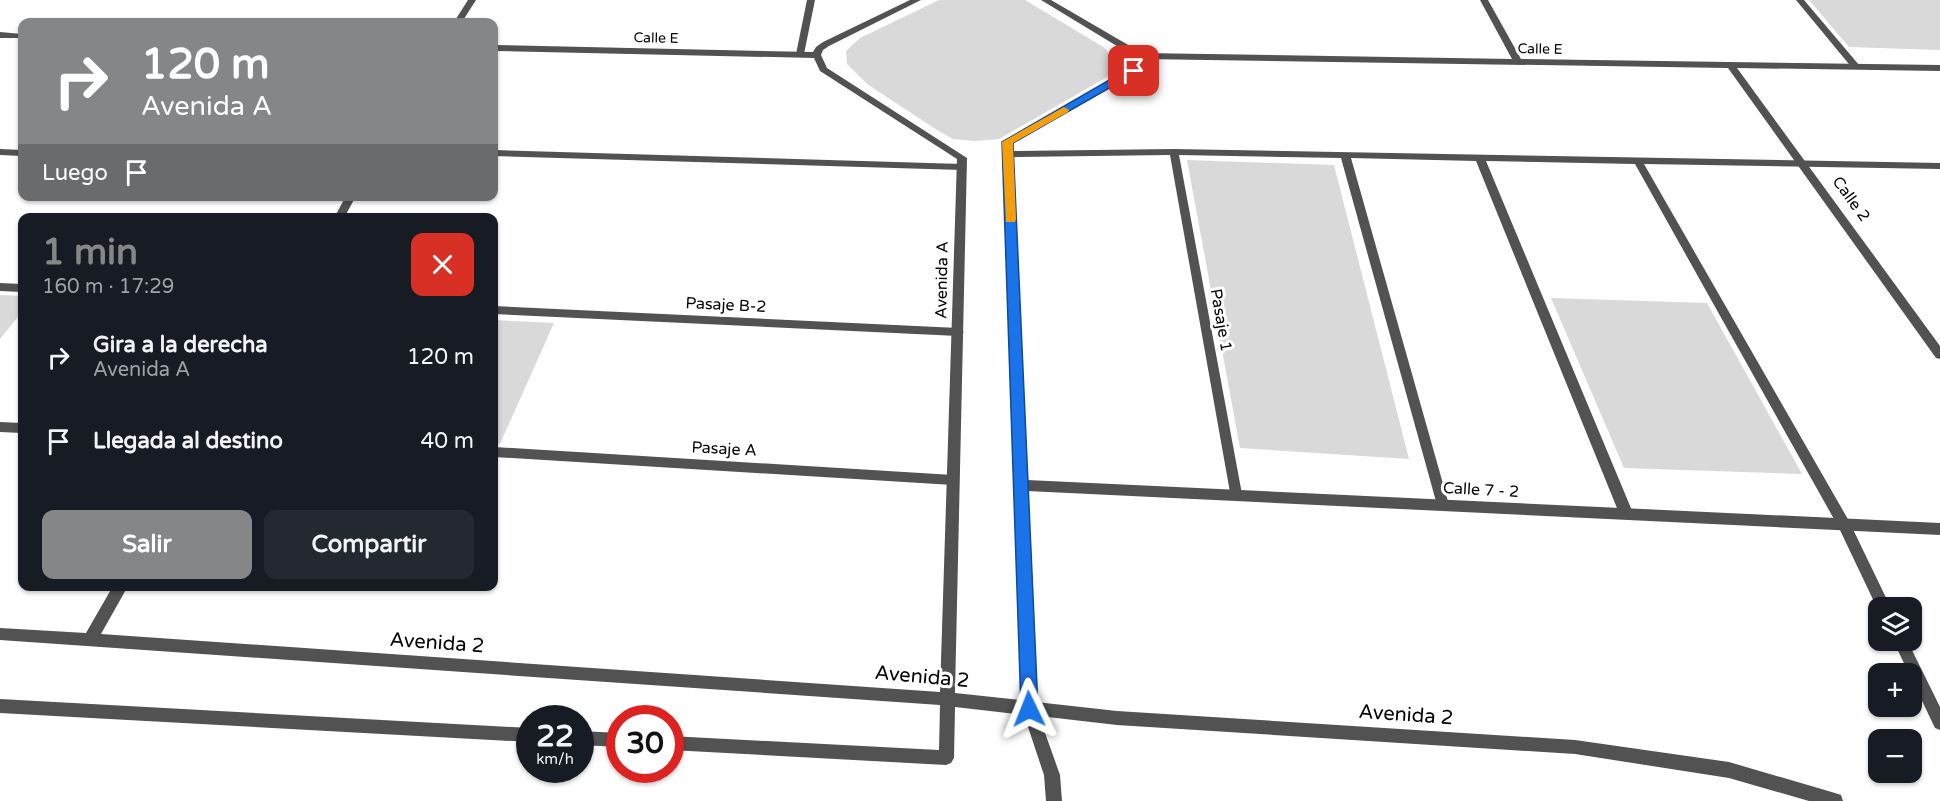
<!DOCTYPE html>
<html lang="es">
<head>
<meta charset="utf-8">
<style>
	:root { --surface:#171b24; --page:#242831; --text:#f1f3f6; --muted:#9ea1a6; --accent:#858687 }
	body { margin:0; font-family:"Varela Round",sans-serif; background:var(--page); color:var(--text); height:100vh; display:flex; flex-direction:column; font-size:22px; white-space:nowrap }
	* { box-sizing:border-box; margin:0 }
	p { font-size:20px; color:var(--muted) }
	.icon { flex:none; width:33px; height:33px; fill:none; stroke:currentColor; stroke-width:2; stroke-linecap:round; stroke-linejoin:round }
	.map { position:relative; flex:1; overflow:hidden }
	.drawer { position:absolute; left:18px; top:213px; width:480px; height:378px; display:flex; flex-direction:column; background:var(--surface); border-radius:12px; box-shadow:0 2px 4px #0004 }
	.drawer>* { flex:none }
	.guide { position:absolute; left:18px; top:18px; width:480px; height:183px; border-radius:12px; box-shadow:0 2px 4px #0004; background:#858687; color:#fff; overflow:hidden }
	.buttons { position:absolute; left:1868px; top:597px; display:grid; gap:12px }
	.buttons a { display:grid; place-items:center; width:54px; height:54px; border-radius:12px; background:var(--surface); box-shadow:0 2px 4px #0004; font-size:30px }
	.speed { position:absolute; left:516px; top:705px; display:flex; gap:12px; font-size:30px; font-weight:700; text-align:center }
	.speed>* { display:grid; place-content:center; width:78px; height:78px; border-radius:50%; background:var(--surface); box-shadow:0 2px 4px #0004; line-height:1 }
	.speed small { font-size:15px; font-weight:400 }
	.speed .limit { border:9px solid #d22; background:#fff; color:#111 }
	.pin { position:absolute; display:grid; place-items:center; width:51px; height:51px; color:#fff; margin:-26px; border-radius:12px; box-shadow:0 3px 9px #0006 }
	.me { position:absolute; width:66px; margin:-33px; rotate:358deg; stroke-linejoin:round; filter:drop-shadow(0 0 4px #0008) }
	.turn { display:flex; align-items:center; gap:21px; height:126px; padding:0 24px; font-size:27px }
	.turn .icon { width:78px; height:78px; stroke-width:2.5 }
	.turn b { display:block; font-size:42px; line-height:51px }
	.then { display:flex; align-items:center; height:57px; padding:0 24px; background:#0003; gap:12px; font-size:22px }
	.round { display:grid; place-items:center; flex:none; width:63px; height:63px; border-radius:12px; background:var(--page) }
	.head { display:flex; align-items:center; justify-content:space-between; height:102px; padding:0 24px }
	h1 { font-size:36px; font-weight:700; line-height:45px; color:var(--accent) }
	.primary-button { display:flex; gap:12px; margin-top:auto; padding:12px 24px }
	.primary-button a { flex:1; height:69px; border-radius:12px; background:var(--accent); color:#fff; font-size:24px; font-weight:700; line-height:69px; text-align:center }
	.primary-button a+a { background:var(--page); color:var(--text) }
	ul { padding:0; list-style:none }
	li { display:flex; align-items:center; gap:18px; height:84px; padding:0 24px }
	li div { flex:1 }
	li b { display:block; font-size:22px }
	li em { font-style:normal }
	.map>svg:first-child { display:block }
	.green { fill:#d9d9d9 }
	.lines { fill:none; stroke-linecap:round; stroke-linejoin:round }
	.pedestrian { fill:#525252; fill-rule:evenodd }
	.minor { fill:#525252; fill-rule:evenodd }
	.route { fill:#1a73e8; stroke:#114b97; stroke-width:1.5 }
	.slow { fill:#f59e0b }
	.labels { text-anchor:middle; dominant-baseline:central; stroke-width:6; stroke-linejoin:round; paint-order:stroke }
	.far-street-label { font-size:14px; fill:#000; stroke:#fff }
	.street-label { font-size:16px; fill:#000; stroke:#fff }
	.near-street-label { font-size:20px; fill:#000; stroke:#fff }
</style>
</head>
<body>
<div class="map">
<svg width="1940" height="801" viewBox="0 0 1940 801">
	<rect width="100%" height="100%" fill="#fff"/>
	<path class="green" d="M939 0H1025L1105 48C1113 59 1113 65 1107 77L999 139 975 141 953 139 937 130 867 84 847 64 846 51 860 38Z
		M1809 0H1940V50L1849 47Z
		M1187 160 1334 165 1409 459 1240 448Z
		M0 295 22 296V312L0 339Z
		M1551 298 1707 303 1802 474 1624 468Z
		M494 320 554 323 500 444 494 443Z"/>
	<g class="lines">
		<path class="pedestrian" d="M807 0H815L804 54 800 57 796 54Z
			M1796 0H1804L1859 65V69H1853Z
			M1174 149 1940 163V169L1644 164 1849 521 1891 608H1878V610L1839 528 1635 164 1486 161 1633 513 1631 517 1626 518 1621 517 1619 513 1476 161 1351 158 1449 505 1448 509 1443 510 1438 509 1437 505 1341 158 1179 155 1242 494 1241 498 1236 499 1231 498 1170 155 1008 157 1003 154 1008 151Z
			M494 150 962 164 967 167 962 170 494 156Z
			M0 283 22 284V292L0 291Z
			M494 306 958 328 964 332 958 336 494 314Z
			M0 422 22 423V433L0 432Z
			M494 447 953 475 957 476 959 480 957 484 953 485 494 457Z
			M1893 640H1907L1940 707V730L1935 728 1911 678V674H1909Z"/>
		<path class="minor" d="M468 0H476L462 22H454Z
			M910 0H921L829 46 823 50 821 55 827 68 967 158 955 693 1021 700 1003 142 1130 69 1135 57 1041 0H1051L1142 53 1512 59 1480 0H1488L1521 59 1940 65V71L1737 68 1940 346V359L1936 358 1728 68 1143 59 1137 73 1013 143 1027 480 1940 523V535L1027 491 1036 702 1117 711 1575 740 1729 762 1835 793 1841 795 1843 801H1809L1729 778 1575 754 1117 725 1039 716 1060 775 1062 801H1046L1044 775 1024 715 955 707 954 758 951 763 946 765 670 750V736L939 750 940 705 0 640V628L86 633 113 586H128L101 634 940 692 957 159 820 71 814 58 494 51V45L813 52 816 47 823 42Z
			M0 32 22 34V38H0Z
			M0 149 22 150V156L0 155Z
			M346 196H356L344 218H334Z
			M0 699 530 728V742L0 713Z
			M580 731 620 733V747L580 745Z"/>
	</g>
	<path class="route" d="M1130 68 1139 71 1013 143 1038 709 1035 714 1029 717 1023 714 1021 709 1002 142Z"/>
	<path class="slow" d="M1064 107 1069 110 1068 112 1013 143 1016 219 1015 222H1006L1002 142Z"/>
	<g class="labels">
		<g class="far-street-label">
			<text transform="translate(656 38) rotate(1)">Calle E</text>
			<text transform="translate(1540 49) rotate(1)">Calle E</text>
		</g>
		<g class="street-label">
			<text transform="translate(1851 199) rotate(54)">Calle 2</text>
			<text transform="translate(942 280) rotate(-89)">Avenida A</text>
			<text transform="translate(726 305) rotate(3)">Pasaje B-2</text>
			<text transform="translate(1221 320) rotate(80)">Pasaje 1</text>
			<text transform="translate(724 449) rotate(3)">Pasaje A</text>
			<text transform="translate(1481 490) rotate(3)">Calle 7 - 2</text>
		</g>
		<g class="near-street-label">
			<text transform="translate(437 643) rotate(4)">Avenida 2</text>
			<text transform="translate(922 677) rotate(5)">Avenida 2</text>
			<text transform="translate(1406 715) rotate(4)">Avenida 2</text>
		</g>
	</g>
</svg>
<div class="buttons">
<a><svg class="icon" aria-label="layers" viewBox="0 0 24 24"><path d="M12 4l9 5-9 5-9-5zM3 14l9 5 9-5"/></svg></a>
<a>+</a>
<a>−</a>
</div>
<div class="speed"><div>22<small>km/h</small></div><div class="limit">30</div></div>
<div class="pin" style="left:1134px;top:71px;background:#d93025"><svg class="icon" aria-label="arrive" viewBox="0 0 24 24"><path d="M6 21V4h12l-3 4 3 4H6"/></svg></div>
<svg class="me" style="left:1029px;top:709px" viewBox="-20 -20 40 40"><path d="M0-17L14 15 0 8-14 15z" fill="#1a73e8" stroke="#fff" stroke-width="4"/></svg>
<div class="guide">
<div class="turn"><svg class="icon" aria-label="right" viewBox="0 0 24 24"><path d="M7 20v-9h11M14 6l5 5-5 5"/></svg><div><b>120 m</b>Avenida A</div></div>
<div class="then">Luego<svg class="icon" aria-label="arrive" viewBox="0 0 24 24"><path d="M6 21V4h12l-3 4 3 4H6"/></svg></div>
</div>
<section class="drawer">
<div class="head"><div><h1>1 min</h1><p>160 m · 17:29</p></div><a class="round" style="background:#d93025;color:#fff"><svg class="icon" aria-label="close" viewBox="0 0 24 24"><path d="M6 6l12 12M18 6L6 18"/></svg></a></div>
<ul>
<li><svg class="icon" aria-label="right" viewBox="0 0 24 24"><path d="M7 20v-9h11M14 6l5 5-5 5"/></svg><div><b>Gira a la derecha</b><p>Avenida A</p></div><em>120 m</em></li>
<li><svg class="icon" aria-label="arrive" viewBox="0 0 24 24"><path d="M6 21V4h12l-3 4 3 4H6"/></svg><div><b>Llegada al destino</b></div><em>40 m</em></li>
</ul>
<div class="primary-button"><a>Salir</a><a>Compartir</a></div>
</section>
</div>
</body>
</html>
